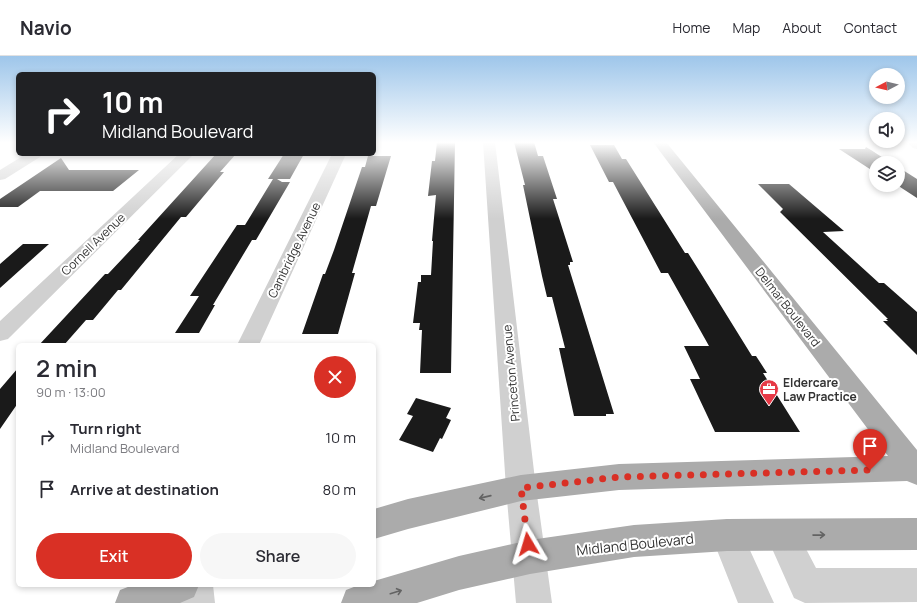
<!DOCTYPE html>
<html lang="en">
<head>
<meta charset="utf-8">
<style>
	:root { --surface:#fff; --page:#f7f7f7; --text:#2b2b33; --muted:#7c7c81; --line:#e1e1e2; --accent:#d93025 }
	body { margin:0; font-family:Manrope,sans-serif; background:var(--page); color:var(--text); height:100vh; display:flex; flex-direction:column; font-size:15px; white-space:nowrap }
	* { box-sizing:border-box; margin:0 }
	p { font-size:13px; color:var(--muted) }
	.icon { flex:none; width:22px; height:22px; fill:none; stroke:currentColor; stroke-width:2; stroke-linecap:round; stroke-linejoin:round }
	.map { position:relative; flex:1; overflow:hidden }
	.panel { position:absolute; left:16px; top:287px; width:360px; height:244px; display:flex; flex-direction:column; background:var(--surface); border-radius:6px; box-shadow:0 2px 6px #0003 }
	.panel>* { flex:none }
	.top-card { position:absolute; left:16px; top:16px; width:360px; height:84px; border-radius:6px; box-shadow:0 2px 6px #0003; background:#202124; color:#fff; overflow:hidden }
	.needle { width:26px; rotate:263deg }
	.tools { position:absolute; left:869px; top:12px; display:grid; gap:8px }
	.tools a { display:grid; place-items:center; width:36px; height:36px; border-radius:50%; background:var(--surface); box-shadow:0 2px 6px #0003; font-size:20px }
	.pin { position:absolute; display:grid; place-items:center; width:34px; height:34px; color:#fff; margin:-41px -17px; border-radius:50% 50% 50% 0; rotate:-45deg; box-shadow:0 0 4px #0007 }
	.pin .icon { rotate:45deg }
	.me { position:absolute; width:44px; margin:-22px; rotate:353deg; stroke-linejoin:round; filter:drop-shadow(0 0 3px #0008) }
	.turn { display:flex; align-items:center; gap:14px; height:84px; padding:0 20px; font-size:18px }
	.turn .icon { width:52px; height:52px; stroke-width:2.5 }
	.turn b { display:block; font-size:28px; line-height:34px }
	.round { display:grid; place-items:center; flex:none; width:42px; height:42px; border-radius:21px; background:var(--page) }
	.summary { display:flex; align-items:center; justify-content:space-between; height:68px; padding:0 20px }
	h1 { font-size:24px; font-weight:600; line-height:30px }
	.cta { display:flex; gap:8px; margin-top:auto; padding:8px 20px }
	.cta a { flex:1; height:46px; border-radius:24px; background:var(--accent); color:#fff; font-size:16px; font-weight:600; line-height:46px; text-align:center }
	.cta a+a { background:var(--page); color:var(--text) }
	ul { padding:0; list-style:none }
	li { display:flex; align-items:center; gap:12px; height:52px; padding:0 20px }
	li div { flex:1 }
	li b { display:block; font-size:15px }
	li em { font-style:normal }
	header { display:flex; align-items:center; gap:24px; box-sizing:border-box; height:56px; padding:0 20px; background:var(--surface); border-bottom:1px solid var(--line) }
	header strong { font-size:19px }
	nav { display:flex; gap:22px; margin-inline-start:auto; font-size:14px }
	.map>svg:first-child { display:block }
	.building { fill:#1a1a1a }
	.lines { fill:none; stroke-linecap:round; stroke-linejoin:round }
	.minor { fill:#d0d0d0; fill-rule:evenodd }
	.major { fill:#ababab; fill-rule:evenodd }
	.oneway { stroke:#636363 }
	.route { stroke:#d93025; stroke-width:7; stroke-dasharray:0 12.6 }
	.labels { text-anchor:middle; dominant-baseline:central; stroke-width:4; stroke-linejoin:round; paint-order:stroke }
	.street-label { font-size:12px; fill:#333; stroke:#fff }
	.poi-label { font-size:12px; font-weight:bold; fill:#333; stroke:#fff; text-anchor:start }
	.near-street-label { font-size:14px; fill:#333; stroke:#fff }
</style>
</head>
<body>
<header>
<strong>Navio</strong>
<nav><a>Home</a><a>Map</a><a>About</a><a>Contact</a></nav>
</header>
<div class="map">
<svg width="917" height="547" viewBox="0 0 917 547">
	<rect width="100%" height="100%" fill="#fff"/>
	<path class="building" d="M437 86H455L451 317H420L422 274H419L420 267H413L418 226H421V219H431L433 185H432L436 139 428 140 432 105H435Z
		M514 86H534L538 100H543L557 143H553L573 206H570V209H568L614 358H606V360H574L559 292H565L552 241H547L542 220 523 129H525Z
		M590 89H614L622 103H626L685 197H688L700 216 752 300H756L767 317H763L800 376H715L690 323H700L684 290H709L668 217H661L613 126H609Z
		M866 91 871 94 891 107H876V117L839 93H865Z
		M216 98H236L220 116H224L186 161H181L121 234H118L93 264H86L64 289H39L105 218H108L140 184H138Z
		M284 98H304L290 123H277L282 126H290L256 184H252L213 249H215L199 277H175L199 240H190L237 169H245L273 123H268Z
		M368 100H391L376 150H371L352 217H355L338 278H302L323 218H325L334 194 362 111H365Z
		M61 102 69 114H139L113 135H40L18 151H0V143Z
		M898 111 917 123V142L897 129H898Z
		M758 128H789L844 175 823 176 879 227H884L917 256V299L883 265H888L886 263H888L780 156 783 153Z
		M23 188H49L0 232V208Z
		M18 312V347L0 373V333Z
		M416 342 451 352 446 362 451 364 442 383 440 382 433 396 399 384 413 360 407 358Z"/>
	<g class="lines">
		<path class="minor" d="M483 86H495L536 432 552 547H516L506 432Z
			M907 86H917V93L913 92Z
			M26 98H42L40 101 5 123 0 124V114Z
			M179 98H194L8 283 0 285V265Z
			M332 98H346L259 289H237Z
			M727 463 738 468 774 547H738L711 479 716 468Z
			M782 463 793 468 816 512H917V546L805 547 794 542 766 479 771 468Z
			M179 529H213L215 547H179Z"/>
		<path class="major" d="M653 86H666L917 394V429L907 425 619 434 521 445 408 473 374 483V453L408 443 521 419 619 408 888 400Z
			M917 462V494L727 495 634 501 530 518 459 534 417 547H341L346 534 359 529H374V525L459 500 530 484 634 469 727 463Z
			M133 529H199L194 541 180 547H115L120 534Z"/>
	</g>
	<defs><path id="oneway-shaft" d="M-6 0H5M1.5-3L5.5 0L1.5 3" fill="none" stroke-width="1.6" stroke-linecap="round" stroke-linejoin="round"/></defs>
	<g class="oneway">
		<use href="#oneway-shaft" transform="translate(485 441) rotate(167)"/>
		<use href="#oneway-shaft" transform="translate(819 479) rotate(-1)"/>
		<use href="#oneway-shaft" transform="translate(396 536) rotate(-17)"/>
	</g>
	<linearGradient id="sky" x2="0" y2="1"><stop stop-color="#9ec6ea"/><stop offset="0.53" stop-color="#fff"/><stop offset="1" stop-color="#fff" stop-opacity="0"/></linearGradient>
	<rect width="917" height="163" fill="url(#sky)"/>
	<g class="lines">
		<path class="route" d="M528 488 521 432 619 421 870 414"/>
	</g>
	<defs>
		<symbol id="office-pin" viewBox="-11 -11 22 30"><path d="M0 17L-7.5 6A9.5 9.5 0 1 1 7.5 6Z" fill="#e63946" stroke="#fff"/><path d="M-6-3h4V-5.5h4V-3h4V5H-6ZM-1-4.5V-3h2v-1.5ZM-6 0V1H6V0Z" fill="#fff"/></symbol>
	</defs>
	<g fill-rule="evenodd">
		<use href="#office-pin" x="758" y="322" width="22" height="30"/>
	</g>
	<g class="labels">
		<g class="street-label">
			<text transform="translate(93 188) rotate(-44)">Cornell Avenue</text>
			<text transform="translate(294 194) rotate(-64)">Cambridge Avenue</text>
			<text transform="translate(788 251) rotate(52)">Delmar Boulevard</text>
			<text transform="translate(511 317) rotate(-95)">Princeton Avenue</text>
		</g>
		<g class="poi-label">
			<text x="783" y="326">Eldercare<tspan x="783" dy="14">Law Practice</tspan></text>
		</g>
		<g class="near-street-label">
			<text transform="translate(635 488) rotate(-6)">Midland Boulevard</text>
		</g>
	</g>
</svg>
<div class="tools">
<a><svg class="needle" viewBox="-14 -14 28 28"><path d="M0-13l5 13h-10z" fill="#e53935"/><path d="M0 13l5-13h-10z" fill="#7c7c81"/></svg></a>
<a><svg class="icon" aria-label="sound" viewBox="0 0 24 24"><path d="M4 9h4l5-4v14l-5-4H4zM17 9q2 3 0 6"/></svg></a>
<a><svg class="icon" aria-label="layers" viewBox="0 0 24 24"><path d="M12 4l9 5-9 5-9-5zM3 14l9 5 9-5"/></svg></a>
</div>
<div class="pin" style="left:870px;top:414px;background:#d93025"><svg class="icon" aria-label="arrive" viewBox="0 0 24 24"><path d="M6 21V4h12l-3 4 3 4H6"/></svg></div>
<svg class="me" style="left:528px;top:488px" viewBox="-20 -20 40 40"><path d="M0-17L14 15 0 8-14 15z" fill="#d93025" stroke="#fff" stroke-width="4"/></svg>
<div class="top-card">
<div class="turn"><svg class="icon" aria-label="right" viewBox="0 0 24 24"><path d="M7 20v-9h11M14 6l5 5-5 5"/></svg><div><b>10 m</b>Midland Boulevard</div></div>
</div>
<section class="panel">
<div class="summary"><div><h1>2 min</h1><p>90 m · 13:00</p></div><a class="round" style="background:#d93025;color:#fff"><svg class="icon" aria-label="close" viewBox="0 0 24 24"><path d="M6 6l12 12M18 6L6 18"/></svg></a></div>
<ul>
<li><svg class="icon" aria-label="right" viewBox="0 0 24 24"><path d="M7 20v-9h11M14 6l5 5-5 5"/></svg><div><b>Turn right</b><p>Midland Boulevard</p></div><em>10 m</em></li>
<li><svg class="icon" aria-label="arrive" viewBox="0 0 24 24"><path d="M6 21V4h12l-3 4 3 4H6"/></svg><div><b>Arrive at destination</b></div><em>80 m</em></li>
</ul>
<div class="cta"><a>Exit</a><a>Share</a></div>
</section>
</div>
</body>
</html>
